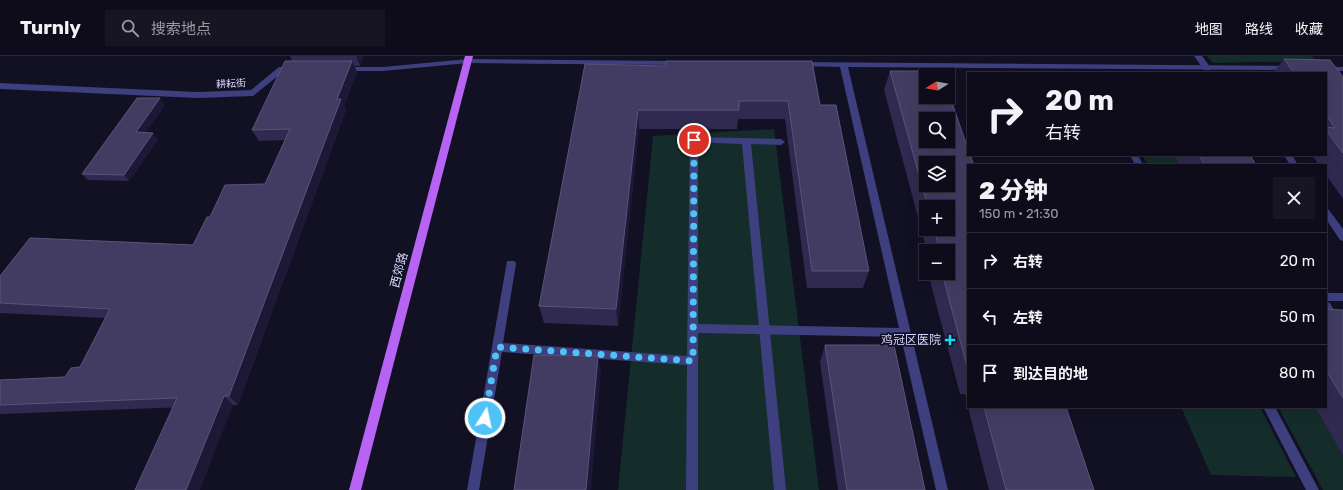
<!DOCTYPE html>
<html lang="zh">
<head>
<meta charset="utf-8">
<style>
	:root { --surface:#0e0c1a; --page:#171523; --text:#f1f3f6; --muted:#9b9ba2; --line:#2e2c39 }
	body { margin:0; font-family:Rubik,"Noto Sans SC",sans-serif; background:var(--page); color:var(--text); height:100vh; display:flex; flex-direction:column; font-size:15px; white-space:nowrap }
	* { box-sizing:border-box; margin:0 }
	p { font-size:13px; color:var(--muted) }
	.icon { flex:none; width:22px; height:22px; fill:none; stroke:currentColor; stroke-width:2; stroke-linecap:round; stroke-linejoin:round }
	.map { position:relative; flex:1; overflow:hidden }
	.panel { position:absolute; left:967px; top:108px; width:360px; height:244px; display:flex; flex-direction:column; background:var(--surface); border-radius:0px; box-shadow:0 4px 16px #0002,0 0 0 1px var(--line) }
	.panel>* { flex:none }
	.guide { position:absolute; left:967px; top:16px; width:360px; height:84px; border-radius:0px; box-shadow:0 4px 16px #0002,0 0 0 1px var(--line); background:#0e0c1a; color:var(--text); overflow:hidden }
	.needle { width:26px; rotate:259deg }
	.tools { position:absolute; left:919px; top:12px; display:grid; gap:8px }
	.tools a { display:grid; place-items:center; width:36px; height:36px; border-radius:0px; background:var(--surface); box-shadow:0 4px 16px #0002,0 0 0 1px var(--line); font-size:20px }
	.pin { position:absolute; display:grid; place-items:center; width:34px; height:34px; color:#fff; margin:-17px; border:2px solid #fff; border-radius:50%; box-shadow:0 1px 4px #0007 }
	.me { position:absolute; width:44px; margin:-22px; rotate:10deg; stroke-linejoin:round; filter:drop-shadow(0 0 3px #0008) }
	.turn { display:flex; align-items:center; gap:14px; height:84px; padding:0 12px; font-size:18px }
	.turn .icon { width:52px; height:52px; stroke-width:2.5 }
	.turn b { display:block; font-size:28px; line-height:34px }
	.round { display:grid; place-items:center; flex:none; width:42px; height:42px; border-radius:0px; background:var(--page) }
	.headline { display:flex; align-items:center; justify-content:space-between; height:68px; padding:0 12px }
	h1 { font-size:24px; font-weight:800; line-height:30px }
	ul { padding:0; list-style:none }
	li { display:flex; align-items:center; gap:12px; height:56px; padding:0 12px; border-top:1px solid var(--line) }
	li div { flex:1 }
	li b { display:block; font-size:15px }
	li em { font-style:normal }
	header { display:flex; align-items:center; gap:24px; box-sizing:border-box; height:56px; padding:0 20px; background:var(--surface); border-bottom:1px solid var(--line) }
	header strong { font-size:19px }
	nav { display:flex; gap:22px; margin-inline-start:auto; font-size:14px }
	.search { width:280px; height:36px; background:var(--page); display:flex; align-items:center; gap:10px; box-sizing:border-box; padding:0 14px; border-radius:0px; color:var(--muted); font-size:15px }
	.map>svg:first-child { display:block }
	.green { fill:#142d2b }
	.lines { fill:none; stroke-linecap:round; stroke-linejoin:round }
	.lane { fill:#3e3f7f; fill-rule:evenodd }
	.street { fill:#3e3f7f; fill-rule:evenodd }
	.primary { fill:#b764f4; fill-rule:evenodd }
	.wall { fill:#302a50; fill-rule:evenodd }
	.shaded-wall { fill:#1c1836 }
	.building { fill:#423c62; stroke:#59547a; fill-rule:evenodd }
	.route { stroke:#4fc3f7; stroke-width:7; stroke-dasharray:0 12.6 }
	.poi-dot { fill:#11e1ec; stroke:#121023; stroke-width:1.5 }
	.labels { text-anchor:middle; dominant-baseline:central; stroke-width:3.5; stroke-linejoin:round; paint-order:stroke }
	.far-street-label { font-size:10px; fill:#d8d5fc; stroke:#121023 }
	.street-label { font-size:12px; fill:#d8d5fc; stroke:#121023 }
	.poi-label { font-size:12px; fill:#d8d5fc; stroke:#121023; text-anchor:end }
</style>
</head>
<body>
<header>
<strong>Turnly</strong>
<div class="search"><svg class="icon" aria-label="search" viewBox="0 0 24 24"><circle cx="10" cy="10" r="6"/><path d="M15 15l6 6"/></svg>搜索地点</div>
<nav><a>地图</a><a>路线</a><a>收藏</a></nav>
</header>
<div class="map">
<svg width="1343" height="434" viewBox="0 0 1343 434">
	<rect width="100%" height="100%" fill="#121023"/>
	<path class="green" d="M1207 0H1312L1316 5 1213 7Z
		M774 73 819 434H618L653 80Z
		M1142 99H1174L1179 109H1148Z
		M1181 351H1260L1296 421 1211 419Z
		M1278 351H1315L1343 400V434H1323Z"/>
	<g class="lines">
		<path class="lane" d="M1194 0H1202L1211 12 1210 14H1204Z
			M694 81 781 83 785 86 781 89 751 88 786 434H774L742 88 691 86 690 84Z"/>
		<path class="street" d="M468 3 679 5 683 7 679 9 468 7 383 15H343L339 13 343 11H383Z
			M796 6 1289 10 1293 12 1289 14 848 11 948 434H936L901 281 698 277V434H686L687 309 502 296 479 434H467L507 205H515L516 208 503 287 687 300 690 84 691 82 694 81 698 84V268L899 272 840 11 799 10 795 8Z
			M279 11H295L299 13 295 15H284L253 40 198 42 0 33V27L198 36 251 34Z
			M1320 11H1343V15H1320Z
			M1130 99H1138L1143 109H1135Z
			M1284 99H1292L1298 109H1290Z
			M1326 152 1329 154 1343 173V185L1340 184 1326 163Z
			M1326 237H1343V245H1326Z
			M1326 246 1330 247 1343 269V283L1339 281 1326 259Z
			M1263 351H1275L1319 434H1306Z"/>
		<path class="primary" d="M465 0H473L361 434H349Z"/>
	</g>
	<path class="wall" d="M290 0H363L360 10H354L357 16 344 50 346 54 238 349 0 358V324L65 321 80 311 106 262 0 257V220L193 189 210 161 265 128 285 84 259 85 252 74 292 5Z
		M1284 3 1343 21V143L1326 119V109H1319L1312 99H1326V17H1273Z
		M585 8 820 49 869 215 863 232H807L785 63H738L737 73H639L618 270 544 267 539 250Z
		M890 15 968 109V349L965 338H960L928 217H948V195H927L884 34ZM926 151H948V173H926Z
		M165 49 145 77 158 84 129 125 88 124 82 118Z
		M1174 99H1250L1256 109H1179Z
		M1326 253 1343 254V400L1315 351H1326Z
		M825 289 925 434H838L820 306Z
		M968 351H1066L1094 434H989Z"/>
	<path class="shaded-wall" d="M356 0H363L360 10Z
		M352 5 357 16 344 50 346 54 238 349 229 340 337 43Z
		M160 42 165 49 141 83 136 76Z
		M638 54 639 73 618 270 616 253Z
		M153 77 158 84 129 125 124 119Z
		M598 300 601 316 591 434H586Z
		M224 340 233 349 200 434H186Z"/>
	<path class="building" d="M1284 3 1330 4 1343 21V97L1326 74V71L1335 72 1326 59V17H1294Z
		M285 5H352L337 43H341L229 340H224L186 434H135L177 342 0 349V324L65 321 71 312 80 311 110 253 0 247V220L30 182 193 189 207 161H210L225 129 265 128 290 73 252 74Z
		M666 5H812L820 49H836L869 215H812L788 45H739V54H638L616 253 539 250 585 8 666 10Z
		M890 15H941L943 19H926V41H948V35L968 93V99H970L974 109H968V314L942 217H948V195H936L935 192H939L934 173H948V151H928ZM926 63H948V85H926ZM926 107H948V129H926Z
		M137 42H160L136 76 153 77 124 119 82 118Z
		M1199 99H1250L1256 109H1205Z
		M1326 253 1343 254V342L1326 314Z
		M825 289H894L925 434H847Z
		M534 299 598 300 586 434H514Z
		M984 351H1066L1094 434H1006Z"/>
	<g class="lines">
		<path class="route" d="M485 362 497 291 693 305 694 84"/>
	</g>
	<path class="poi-dot" d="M948 278h4v4h4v4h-4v4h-4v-4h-4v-4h4z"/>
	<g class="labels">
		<g class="far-street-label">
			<text transform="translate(231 28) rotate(-3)">耕耘街</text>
		</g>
		<g class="street-label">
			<text transform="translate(399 214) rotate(-75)">西郊路</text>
		</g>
		<g class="poi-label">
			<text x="941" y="284">鸡冠区医院</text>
		</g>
	</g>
</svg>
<div class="tools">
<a><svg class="needle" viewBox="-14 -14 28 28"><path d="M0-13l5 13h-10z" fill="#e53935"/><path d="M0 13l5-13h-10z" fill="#9b9ba2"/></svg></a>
<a><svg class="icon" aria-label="search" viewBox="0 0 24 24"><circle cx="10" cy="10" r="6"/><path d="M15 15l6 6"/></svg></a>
<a><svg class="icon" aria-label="layers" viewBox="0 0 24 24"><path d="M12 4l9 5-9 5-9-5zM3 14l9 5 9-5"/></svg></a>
<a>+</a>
<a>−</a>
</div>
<div class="pin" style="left:694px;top:84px;background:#d93025"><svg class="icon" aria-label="arrive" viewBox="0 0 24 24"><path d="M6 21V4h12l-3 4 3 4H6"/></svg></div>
<svg class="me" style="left:485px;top:362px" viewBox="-20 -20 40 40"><circle r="17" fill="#4fc3f7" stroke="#fff" stroke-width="3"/><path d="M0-11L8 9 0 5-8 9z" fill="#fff"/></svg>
<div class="guide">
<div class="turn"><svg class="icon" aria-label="right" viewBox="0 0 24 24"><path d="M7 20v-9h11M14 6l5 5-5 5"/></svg><div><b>20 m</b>右转</div></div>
</div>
<section class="panel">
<div class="headline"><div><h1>2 分钟</h1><p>150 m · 21:30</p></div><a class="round"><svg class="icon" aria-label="close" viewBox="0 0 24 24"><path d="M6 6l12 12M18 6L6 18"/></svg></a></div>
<ul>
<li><svg class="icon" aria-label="right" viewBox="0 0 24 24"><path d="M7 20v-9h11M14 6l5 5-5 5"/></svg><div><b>右转</b></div><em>20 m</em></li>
<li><svg class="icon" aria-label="left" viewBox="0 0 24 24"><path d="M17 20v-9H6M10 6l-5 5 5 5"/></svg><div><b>左转</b></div><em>50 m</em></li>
<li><svg class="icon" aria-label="arrive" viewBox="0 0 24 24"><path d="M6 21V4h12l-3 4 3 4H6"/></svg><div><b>到达目的地</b></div><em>80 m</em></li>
</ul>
</section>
</div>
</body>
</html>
